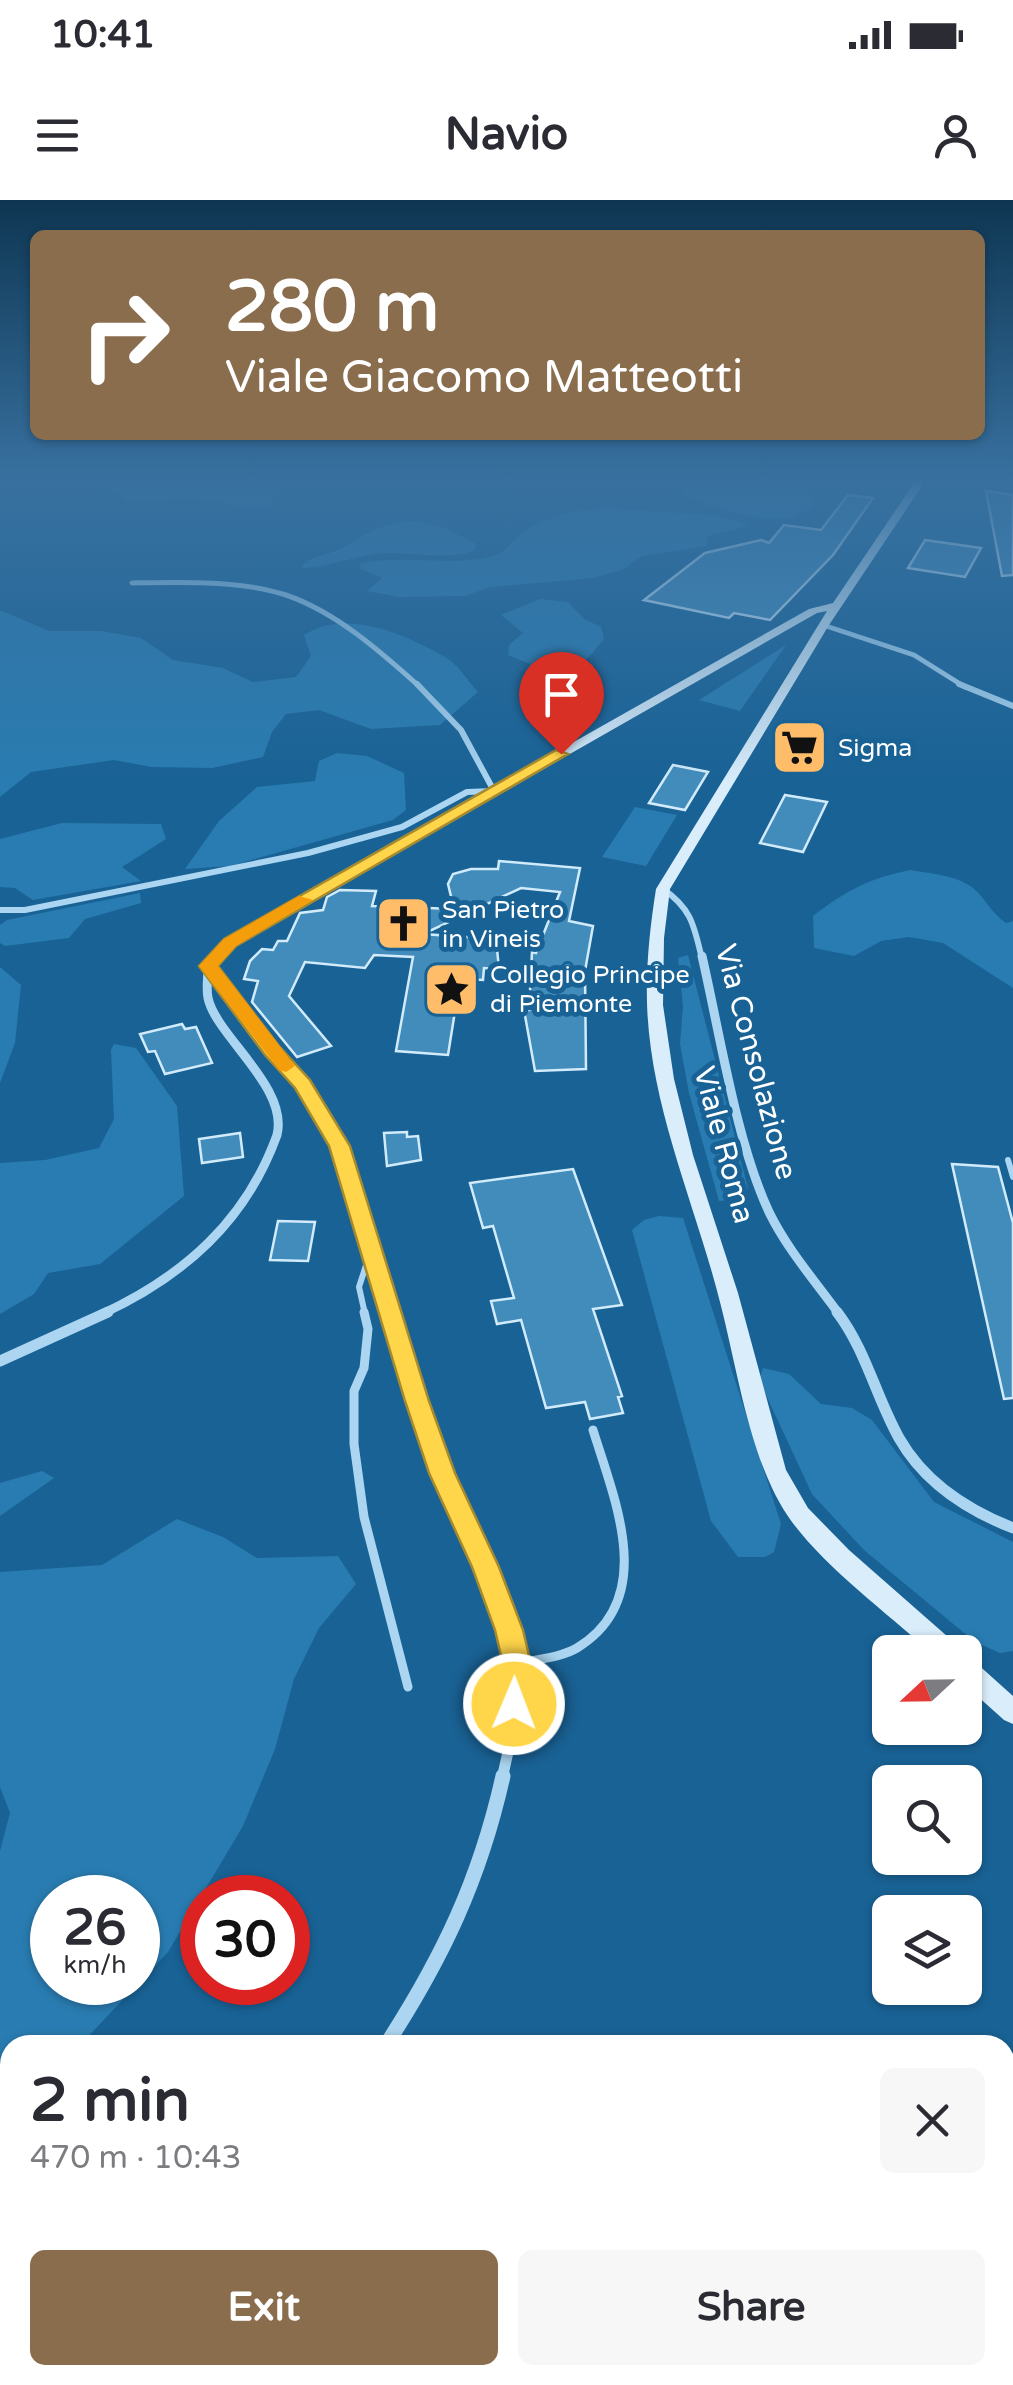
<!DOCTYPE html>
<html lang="en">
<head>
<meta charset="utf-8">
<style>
	:root { --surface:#fff; --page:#f7f7f7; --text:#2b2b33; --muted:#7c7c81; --accent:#8a6d4c }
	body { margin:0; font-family:"Varela Round",sans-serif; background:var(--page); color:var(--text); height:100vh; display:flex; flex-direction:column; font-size:38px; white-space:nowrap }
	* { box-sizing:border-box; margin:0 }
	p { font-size:32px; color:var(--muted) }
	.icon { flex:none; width:55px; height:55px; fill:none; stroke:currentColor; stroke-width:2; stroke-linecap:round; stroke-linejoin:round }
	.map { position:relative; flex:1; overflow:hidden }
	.drawer { position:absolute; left:0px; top:1835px; width:1015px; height:350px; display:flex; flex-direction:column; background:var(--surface); border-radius:30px 30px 0 0; box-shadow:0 2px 8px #0004 }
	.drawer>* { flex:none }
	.top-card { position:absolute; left:30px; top:30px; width:955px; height:210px; border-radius:15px; box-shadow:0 2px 8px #0004; background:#8a6d4c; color:#fff; overflow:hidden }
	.needle { width:65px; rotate:248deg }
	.tools { position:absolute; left:872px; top:1435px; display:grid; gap:20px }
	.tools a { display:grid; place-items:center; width:110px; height:110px; border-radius:15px; background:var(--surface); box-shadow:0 2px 8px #0004; font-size:50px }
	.speed { position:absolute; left:30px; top:1675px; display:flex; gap:20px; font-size:50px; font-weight:700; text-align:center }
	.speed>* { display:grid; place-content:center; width:130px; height:130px; border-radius:50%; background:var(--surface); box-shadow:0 2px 8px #0004; line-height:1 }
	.speed small { font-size:25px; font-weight:400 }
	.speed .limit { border:15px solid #d22; background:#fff; color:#111 }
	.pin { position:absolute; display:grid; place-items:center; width:85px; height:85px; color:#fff; margin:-102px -42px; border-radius:50% 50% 50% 0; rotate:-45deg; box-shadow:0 0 10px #0007 }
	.pin .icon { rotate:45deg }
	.me { position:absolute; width:110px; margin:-55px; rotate:1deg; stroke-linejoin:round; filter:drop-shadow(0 0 8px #0008) }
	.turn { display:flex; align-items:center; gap:35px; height:210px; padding:0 30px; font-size:45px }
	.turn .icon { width:130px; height:130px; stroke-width:2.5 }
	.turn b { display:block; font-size:70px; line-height:85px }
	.round { display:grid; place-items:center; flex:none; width:105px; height:105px; border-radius:15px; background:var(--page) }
	.headline { display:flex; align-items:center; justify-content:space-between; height:170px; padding:0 30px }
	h1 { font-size:60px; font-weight:800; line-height:75px }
	.button { display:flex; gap:20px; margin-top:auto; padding:20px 30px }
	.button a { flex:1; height:115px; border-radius:15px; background:var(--accent); color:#fff; font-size:40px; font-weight:800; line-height:115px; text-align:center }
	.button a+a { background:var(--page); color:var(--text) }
	.status { display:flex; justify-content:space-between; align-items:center; height:70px; padding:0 50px; background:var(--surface); direction:ltr }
	.status svg { height:28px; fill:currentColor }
	header { display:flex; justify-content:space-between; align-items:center; height:130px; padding:0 30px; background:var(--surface); font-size:45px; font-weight:800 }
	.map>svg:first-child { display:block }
	.green { fill:#297cb1; fill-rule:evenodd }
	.building { fill:#428cbc; stroke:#d2ebfb; stroke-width:2.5 }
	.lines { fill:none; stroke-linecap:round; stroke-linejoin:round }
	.lane-far1 { stroke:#abd5f0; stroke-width:6 }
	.lane { stroke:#abd5f0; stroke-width:9 }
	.street-far4 { stroke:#abd5f0; stroke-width:5 }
	.street-far3 { stroke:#abd5f0; stroke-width:6 }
	.street-far2 { stroke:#abd5f0; stroke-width:9 }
	.street-far1 { stroke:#abd5f0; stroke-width:11 }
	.street { stroke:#abd5f0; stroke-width:15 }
	.secondary { fill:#d9edfb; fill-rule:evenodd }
	.route { fill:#ffd54a; stroke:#a68a30; stroke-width:2.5 }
	.slow { fill:#f59e0b }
	.labels { text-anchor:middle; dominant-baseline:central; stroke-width:10; stroke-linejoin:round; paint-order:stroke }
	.far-poi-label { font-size:25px; fill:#fff; stroke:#196295; text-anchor:start }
	.street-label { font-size:30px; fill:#fff; stroke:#196295 }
</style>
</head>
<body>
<div class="status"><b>10:41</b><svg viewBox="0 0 49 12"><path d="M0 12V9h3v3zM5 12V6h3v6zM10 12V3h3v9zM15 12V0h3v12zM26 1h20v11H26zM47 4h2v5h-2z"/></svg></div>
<header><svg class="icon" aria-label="menu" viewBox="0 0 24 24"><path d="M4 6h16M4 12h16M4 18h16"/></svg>Navio<svg class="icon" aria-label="person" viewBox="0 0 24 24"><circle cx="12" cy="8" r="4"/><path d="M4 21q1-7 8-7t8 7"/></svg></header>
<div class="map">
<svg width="1013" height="2185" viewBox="0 0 1013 2185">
	<rect width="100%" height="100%" fill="#196295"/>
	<path class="green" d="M255 277 287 286 273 298 272 305 245 308 217 300 182 297 132 303 89 277Z
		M711 277H809L804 289 814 306C804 311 795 317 784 318 759 320 700 307 682 292L687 284Z
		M606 308 719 316 746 324 745 327 707 336V346L641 356 622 370 592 378 490 387 465 396 399 397 367 391 382 378 361 369 359 364C403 353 450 368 493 356 508 351 512 340 523 333 549 315 575 310 606 308Z
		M415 321 442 327 475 343V350C448 361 415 352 387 353 358 354 331 367 301 368 310 354 328 356 342 348 370 332 380 323 415 321Z
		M540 399 568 402 584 419 601 427 604 438C587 463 555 492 525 492L521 481 530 464 508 455 509 445 523 433 501 415Z
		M0 410 49 431H101L141 438 173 460 223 468 253 482 296 477 311 456 304 435C346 408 405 434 445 457 458 464 468 481 478 492L440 525 371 529 319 510 286 514 272 532 263 557 212 568 152 567 114 560 31 572 0 597Z
		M786 445 740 511 699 500Z
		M337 553 367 556 404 573 406 610 393 620 230 666 185 669 219 621 257 587 315 581 319 561Z
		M635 607 677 615 646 666 602 657Z
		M62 623 161 624 166 639 122 667 141 681 33 700 15 688 0 687V639Z
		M911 670C932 674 956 675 973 688 986 699 991 713 1006 723L1013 721V788L943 743 909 737 881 741 854 756 814 748 813 716C845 691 872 677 911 670Z
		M140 693 141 703 85 719 69 738 5 746 0 743V725L7 720Z
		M688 755 748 988 737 999 719 1001 689 893 680 844 683 806 678 758Z
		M0 767 21 785 15 843 0 883Z
		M114 844 136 848 177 906 184 996 100 1064 48 1073 34 1094 0 1114V963L45 960 99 948 114 919 111 850Z
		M659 1016 683 1018 781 1324 774 1352 765 1357H738L711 1321 632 1030 644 1020Z
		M763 1168 789 1174 821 1204 852 1208 872 1220 934 1302 1013 1342V1451L1000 1453 975 1442 864 1350 812 1294 759 1180Z
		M42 1271 54 1278 0 1316V1283Z
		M177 1319 223 1337 257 1358 338 1356 356 1384 319 1428 294 1479 275 1549 243 1626 168 1752 80 1845H10V1913L0 1930V1651L10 1613 0 1587V1372L102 1365ZM52 1698H138V1782H52Z"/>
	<path class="building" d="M986 291 1013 295V375L1002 376Z
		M848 295 873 298 833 355 770 420 734 413 729 418 644 400 705 353 761 340 769 343 784 325 821 330Z
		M925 340 981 348 965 377 908 368Z
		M673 565 708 572 685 610 649 603Z
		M785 595 827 602 803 652 760 643Z
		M499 661 580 668 569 721 593 726 585 771 586 869 535 871 524 810H529L532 752 536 753 560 692 521 688 423 734 496 739 499 769 484 768 483 780 467 779 464 805H456L448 855 396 851 413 757 374 755 365 768 305 762 289 796 331 846 297 857 252 802 258 781 244 779 250 761 262 749 273 750 278 741H287L300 713 323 710 327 697 340 690 376 691 372 706 454 709 448 684 453 674 471 669H498Z
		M182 824 185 829 196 827 212 863 165 874 155 851 148 852 140 834Z
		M407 932V937L418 936 421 960 387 966 384 933Z
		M240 933 243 957 202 963 199 939Z
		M952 964 998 967 1013 1023V1198L1004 1199Z
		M573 969 622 1105 593 1109 622 1196 618 1197 623 1213 590 1219 585 1202 546 1208 521 1120 497 1124 491 1101 514 1098 493 1026 483 1028 470 983Z
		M278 1021 315 1022 308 1061 270 1060Z"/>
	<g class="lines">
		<path class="lane-far1" d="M1008 960 1013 977
			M365 1114 359 1087 370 1053"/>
		<path class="lane" d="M364 1112 368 1129 364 1168 354 1191V1244L364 1317 408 1487
			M517 1464C536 1459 560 1458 577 1448 658 1399 615 1301 593 1230"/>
		<path class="street-far4" d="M132 383C181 382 239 380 286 395 336 412 381 452 420 487
			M823 425 914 455 965 487"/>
		<path class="street-far3" d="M959 484 1013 506
			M663 689C692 709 694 726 702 759
			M0 710H25L308 653 402 627 467 592 494 591 461 530 417 484"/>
		<path class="street-far2" d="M702 756C720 834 736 941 769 1012 787 1049 815 1081 839 1114
			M208 766 272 851 303 885 339 946 390 1114
			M102 1114C184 1076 246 1021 277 935 289 887 216 836 208 798 206 789 208 777 208 767"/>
		<path class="street-far1" d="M390 1112 442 1273 485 1367 517 1464 510 1543 502 1579
			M837 1112C866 1150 876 1197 899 1238 924 1282 967 1310 1013 1328
			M0 1161 108 1112"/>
		<path class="street" d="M386 1845C443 1757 480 1679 503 1576
			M162 2185 172 2175"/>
		<path class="secondary" d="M914 277H923L922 286 829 425 670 689 664 738 663 805 674 879 693 955 738 1093 786 1270 808 1308 849 1350 956 1444 959 1452H930C886 1412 827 1369 792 1322 751 1267 738 1172 721 1106 696 1005 650 908 647 803 646 764 650 727 656 689L827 411 817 413 235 745 214 769H202L200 766 225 739 809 409 833 403 912 286Z
			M965 1458 974 1461 1013 1496V1524L1004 1520 965 1485Z
			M1013 1915V1952L1005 1956V1919Z
			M860 2175H894L893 2185H859Z"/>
	</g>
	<linearGradient id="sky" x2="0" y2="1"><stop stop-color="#0e3652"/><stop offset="0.48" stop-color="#3871a0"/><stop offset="1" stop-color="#3871a0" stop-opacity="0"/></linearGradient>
	<rect width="1013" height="583" fill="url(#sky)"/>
	<path class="route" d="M556 550 568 554 236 746 218 766 279 846 310 880 350 946 429 1201 455 1273 499 1367 523 1430 531 1464 524 1513 514 1517 503 1513 499 1504 503 1464 495 1430 472 1367 429 1273 405 1201 329 946 295 888 265 855 199 766 224 739Z"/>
	<path class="slow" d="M299 696 313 700 236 746 218 766 295 866 286 872 279 870 199 766 224 739Z"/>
	<defs>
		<symbol id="supermarket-square" viewBox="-11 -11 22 22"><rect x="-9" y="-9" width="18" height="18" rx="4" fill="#ffbd6a" stroke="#196295"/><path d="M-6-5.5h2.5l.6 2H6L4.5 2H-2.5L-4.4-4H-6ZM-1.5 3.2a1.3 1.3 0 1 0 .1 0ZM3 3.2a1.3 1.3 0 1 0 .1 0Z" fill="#111"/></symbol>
		<symbol id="church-square" viewBox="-11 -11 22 22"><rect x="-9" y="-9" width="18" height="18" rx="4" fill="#ffbd6a" stroke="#196295"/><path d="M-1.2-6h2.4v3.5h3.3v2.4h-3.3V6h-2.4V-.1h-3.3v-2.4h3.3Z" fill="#111"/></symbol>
		<symbol id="sight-square" viewBox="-11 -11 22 22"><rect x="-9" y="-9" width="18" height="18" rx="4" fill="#ffbd6a" stroke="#196295"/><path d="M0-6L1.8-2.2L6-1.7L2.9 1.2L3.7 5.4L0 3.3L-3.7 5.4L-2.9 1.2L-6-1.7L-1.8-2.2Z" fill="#111"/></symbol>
	</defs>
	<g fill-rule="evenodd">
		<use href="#supermarket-square" x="768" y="516" width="63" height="63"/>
		<use href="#church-square" x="372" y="692" width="63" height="63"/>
		<use href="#sight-square" x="420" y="758" width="63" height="63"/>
	</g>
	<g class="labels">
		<g class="far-poi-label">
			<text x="838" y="548">Sigma</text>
			<text x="442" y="710">San Pietro<tspan x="442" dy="29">in Vineis</tspan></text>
			<text x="490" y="775">Collegio Principe<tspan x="490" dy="29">di Piemonte</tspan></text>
		</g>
		<g class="street-label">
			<text transform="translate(756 862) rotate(75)">Via Consolazione</text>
			<text transform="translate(724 945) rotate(75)">Viale Roma</text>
		</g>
	</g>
</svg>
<div class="tools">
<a><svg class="needle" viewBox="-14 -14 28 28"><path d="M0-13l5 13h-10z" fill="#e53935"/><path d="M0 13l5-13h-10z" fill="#7c7c81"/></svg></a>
<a><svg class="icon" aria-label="search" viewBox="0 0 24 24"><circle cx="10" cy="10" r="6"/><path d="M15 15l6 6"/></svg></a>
<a><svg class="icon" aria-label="layers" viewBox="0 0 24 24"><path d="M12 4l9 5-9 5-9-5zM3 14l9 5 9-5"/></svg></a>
</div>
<div class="speed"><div>26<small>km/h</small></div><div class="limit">30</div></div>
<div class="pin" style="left:561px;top:554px;background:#d93025"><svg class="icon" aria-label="arrive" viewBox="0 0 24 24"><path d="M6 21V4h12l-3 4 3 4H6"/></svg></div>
<svg class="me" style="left:514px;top:1504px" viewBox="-20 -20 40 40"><circle r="17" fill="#ffd54a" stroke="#fff" stroke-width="3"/><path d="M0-11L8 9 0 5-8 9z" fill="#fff"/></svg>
<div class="top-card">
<div class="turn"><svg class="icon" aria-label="right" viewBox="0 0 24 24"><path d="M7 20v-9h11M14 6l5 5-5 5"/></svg><div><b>280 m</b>Viale Giacomo Matteotti</div></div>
</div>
<section class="drawer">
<div class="headline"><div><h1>2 min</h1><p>470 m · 10:43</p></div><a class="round"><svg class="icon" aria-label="close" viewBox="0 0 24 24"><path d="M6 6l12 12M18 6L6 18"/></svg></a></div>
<div class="button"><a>Exit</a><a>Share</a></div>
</section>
</div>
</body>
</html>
